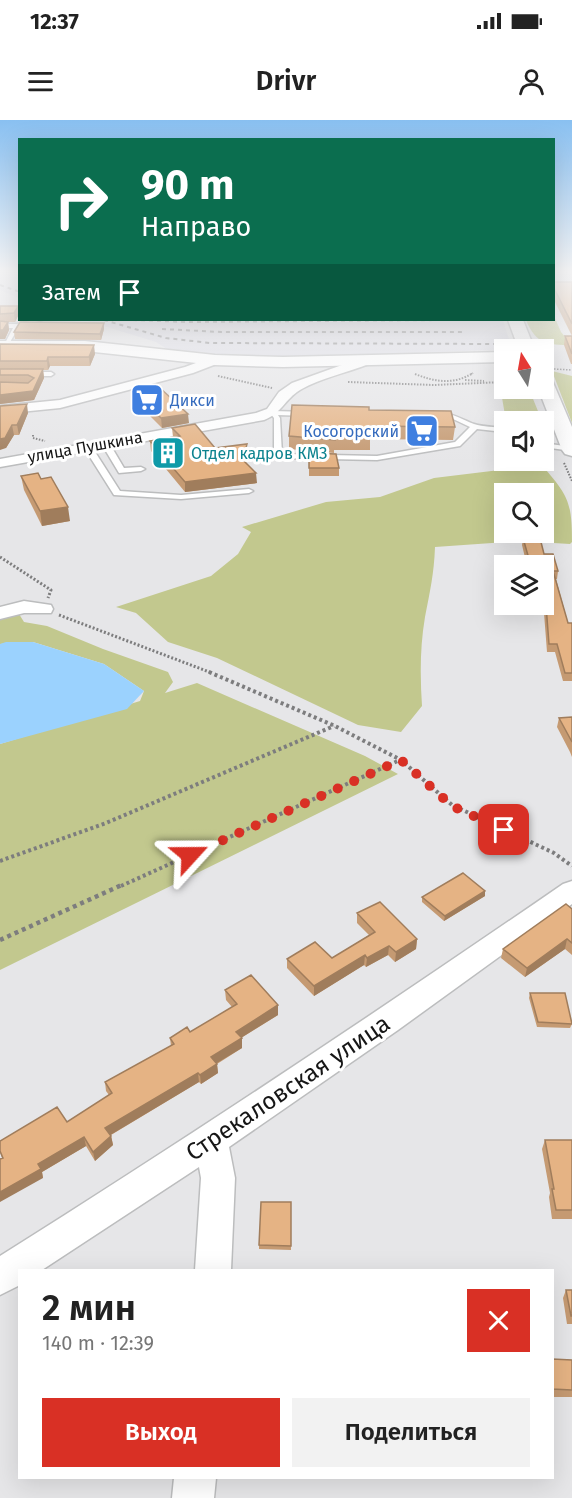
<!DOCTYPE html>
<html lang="ru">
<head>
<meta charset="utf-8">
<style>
	:root { --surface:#fff; --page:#f2f2f2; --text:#222; --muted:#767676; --accent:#d93025 }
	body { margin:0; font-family:"Fira Sans",sans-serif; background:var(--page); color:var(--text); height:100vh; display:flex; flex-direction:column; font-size:22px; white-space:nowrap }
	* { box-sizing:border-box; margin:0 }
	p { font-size:20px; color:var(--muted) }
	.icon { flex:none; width:33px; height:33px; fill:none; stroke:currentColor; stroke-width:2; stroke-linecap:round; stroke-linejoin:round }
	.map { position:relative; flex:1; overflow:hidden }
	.sheet { position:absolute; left:18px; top:1149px; width:536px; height:210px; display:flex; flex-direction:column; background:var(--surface); border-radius:0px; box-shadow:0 6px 24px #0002 }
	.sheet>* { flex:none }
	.hud { position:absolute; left:18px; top:18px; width:537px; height:183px; border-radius:0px; box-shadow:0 6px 24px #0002; background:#0b6e4f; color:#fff; overflow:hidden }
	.needle { width:39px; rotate:349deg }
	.tools { position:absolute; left:494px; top:219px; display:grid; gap:12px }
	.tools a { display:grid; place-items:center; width:60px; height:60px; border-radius:0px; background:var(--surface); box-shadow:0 6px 24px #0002; font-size:30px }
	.pin { position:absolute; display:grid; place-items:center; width:51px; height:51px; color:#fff; margin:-26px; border-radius:12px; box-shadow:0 3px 9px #0006 }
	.me { position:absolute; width:66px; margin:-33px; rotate:66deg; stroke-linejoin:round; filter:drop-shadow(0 0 4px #0008) }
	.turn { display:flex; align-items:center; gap:21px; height:126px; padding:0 24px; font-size:27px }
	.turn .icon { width:78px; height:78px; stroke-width:2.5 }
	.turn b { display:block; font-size:42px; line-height:51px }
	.then { display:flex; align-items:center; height:57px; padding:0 24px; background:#0003; gap:12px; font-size:22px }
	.round { display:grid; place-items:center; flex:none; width:63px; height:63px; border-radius:0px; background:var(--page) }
	.head { display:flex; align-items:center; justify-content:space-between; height:102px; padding:0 24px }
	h1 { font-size:36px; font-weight:600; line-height:45px }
	.primary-button { display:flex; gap:12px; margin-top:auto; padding:12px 24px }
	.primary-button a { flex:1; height:69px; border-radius:0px; background:var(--accent); color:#fff; font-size:24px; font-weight:600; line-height:69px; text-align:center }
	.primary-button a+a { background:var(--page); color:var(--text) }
	.status { display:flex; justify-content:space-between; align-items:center; height:42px; padding:0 30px; background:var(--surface); direction:ltr }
	.status svg { height:16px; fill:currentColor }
	header { display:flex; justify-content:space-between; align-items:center; height:78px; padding:0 24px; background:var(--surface); font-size:27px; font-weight:600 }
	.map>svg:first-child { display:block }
	.built { fill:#dadae3 }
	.green { fill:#c2c88e; fill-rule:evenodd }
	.water { fill:#9bd2fe }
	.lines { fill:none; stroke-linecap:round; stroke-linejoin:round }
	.lane-casing { stroke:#bcbdbe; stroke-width:3 }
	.street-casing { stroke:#bcbdbe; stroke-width:3 }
	.secondary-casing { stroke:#bcbdbe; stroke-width:3 }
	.path-far4 { stroke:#7d7d7e; stroke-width:1.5; stroke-dasharray:1.5 1.5; stroke-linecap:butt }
	.path-far3 { stroke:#7d7d7e; stroke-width:2; stroke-dasharray:1.5 1.5; stroke-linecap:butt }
	.path-far2 { stroke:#7d7d7e; stroke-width:3; stroke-dasharray:2 2; stroke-linecap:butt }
	.path-far1 { stroke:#7d7d7e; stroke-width:4; stroke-dasharray:3 3; stroke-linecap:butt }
	.path { stroke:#7d7d7e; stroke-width:4.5; stroke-dasharray:4 4; stroke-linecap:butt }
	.lane { fill:#fff; fill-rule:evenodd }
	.street { fill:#fff; fill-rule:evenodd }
	.secondary { fill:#fff; fill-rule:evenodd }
	.rail { stroke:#838384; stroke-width:2; stroke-dasharray:4 4; stroke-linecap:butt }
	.wall { fill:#c59a72 }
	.shaded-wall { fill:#a07d5c }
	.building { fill:#e5b384; stroke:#a07d5c; stroke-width:1.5 }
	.route { stroke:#d93025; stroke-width:10; stroke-dasharray:0 18 }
	.labels { text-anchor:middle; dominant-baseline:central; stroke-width:6; stroke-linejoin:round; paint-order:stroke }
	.far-shop-label { font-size:16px; fill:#366cbe; stroke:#fff; text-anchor:start }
	.far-street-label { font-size:16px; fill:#161616; stroke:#fff }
	.far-culture-label { font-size:16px; fill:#0d838f; stroke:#fff; text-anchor:start }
	.near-street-label { font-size:24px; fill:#161616; stroke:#fff }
</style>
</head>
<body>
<div class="status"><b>12:37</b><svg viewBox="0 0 49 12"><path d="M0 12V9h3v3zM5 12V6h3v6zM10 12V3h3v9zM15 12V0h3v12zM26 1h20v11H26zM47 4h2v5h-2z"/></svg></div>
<header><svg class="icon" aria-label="menu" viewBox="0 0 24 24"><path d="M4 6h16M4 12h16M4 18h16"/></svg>Drivr<svg class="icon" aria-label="person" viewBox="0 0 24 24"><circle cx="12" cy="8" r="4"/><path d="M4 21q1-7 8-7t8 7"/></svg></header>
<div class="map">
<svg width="572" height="1378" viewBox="0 0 572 1378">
	<rect width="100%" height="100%" fill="#e6e6e8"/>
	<path class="built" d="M0 150H19V178L0 170Z
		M84 200H503L512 229 320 237 173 233 156 222Z"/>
	<path class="green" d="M554 196 561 212 572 225C547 225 536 224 526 200H554Z
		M552 251 572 256V303Z
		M504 265V268L529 269 542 301H506L500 266Z
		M542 345C568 376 572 381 572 422L570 424 520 421 435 427C434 454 430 471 425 497 420 526 420 556 422 586L401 612 358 605 217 538 168 522 136 493 116 487 211 456 238 434 251 412 242 407 326 382 380 377 434 358ZM504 374H543V412H504Z
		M19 494 24 502 47 506 103 529 168 552 173 562 165 573 197 563 365 636 398 654 0 850V624L140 581 144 571 104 544 33 522 0 524V498Z"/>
	<path class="water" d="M6 522H33L104 544 144 571 127 589 0 624V524Z"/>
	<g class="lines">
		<defs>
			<path id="lane" d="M34 200H42L19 207 7 227H3L13 208H0V204H17Z
				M0 252H51L54 254 51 256H0Z
				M273 291 308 292 311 294 308 296 278 295 280 298 282 334 377 336 455 322 470 307 451 298 434 297 433 296C447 289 460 299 474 304 483 307 495 307 504 308V312L477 309 460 326 377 340 278 338 274 336V298L270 293Z
				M102 321H108L124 348 141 347 145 349 141 351 119 353 101 323Z
				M543 323 572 327V331L543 327Z
				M84 324H90L120 371 181 375 249 369 253 371 249 373 181 379 114 375 83 326Z"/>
			<path id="street" d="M215 236 221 240 219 243 193 253 60 288 0 294V286L60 280 185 247Z
				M367 236 373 240 371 243C348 253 322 257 300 270 285 279 281 294 264 300L0 347V339L256 293 267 289 279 272 292 263Z
				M24 481 51 485 53 489 51 493H24L0 499V487Z
				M572 761V784L398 910 229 1027 235 1058 231 1150H195L201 1058 199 1047 42 1150H20V1165L0 1175V1136C191 1016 377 892 563 764Z
				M174 1358H216L214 1378H172Z"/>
			<path id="secondary" d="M508 200H523L535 230H519Z
				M0 221H85L215 235 283 237 504 232V242L283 247 215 245 85 231H0Z
				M543 255 549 256 552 260 572 307V336L565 334 562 330 538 268H543Z"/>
		</defs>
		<use href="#lane" class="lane-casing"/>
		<use href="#street" class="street-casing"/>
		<use href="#secondary" class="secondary-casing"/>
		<path class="path-far4" d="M554 249 572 250
			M471 254 473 253"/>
		<path class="path-far3" d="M415 254C435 262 454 265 473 253
			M218 256 272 268
			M465 260 484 261
			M348 262 434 265 503 262
			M33 315V318L45 321
			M564 343 572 361"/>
		<path class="path-far2" d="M0 437 51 470 48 478
			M59 495 212 553"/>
		<path class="path-far1" d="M209 552 335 606 401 640 452 685 554 733 572 746
			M0 741 106 703 334 606
			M121 766 400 640"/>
		<path class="path" d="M0 820 124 764"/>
		<use href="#lane" class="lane"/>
		<use href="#street" class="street"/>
		<use href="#secondary" class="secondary"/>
		<path class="rail" d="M0 165 20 172
			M104 200 166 218 210 223 499 224
			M133 200 186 202 447 200
			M162 209 221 212H462"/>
	</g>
	<path class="wall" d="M554 162H572V244H571L564 225 565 216H572L554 180Z
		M0 186H18L19 194 15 202H8L9 210 5 219H0Z
		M104 209 101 220 15 219 14 212Z
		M0 224 95 234 90 246H50L48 250H43L44 258 34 280 0 284Z
		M133 271 189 303 162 308 134 280Z
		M0 286 28 293 19 315H14L6 328Z
		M369 290 455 307 453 320 370 319V330H334V333L289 329V316Z
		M172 308 215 328 247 334 245 342 257 363 185 372 151 331 150 321 173 317Z
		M309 333 339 348V356H309Z
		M21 356 41 359 70 401 42 406 24 370Z
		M523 418 544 434 558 451 557 459H556L568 503H572V561H563L555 532H547L544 493H541L538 484H543V446H527L522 425Z
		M572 597V637L570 632 557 607 559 598Z
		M485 776 444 801 422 782V777Z
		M572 789V835L565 829 525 857 501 838 503 829Z
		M357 793 417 819 416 829 395 842 388 835 366 847 364 845 314 876 287 848V839L332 838 369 815 357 803Z
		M225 870 278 895 241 918 242 928 217 944 218 953 201 964 199 962 111 1015 113 1025 95 1041 86 1026 42 1052 43 1058 2 1038 0 1032V1021L67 1002 109 975 106 971 105 962 171 926 170 918 190 912 232 887 226 880Z
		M530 873 572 904 570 908 537 907 529 878Z
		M545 1020H572V1099H552L549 1077 550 1073 542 1029Z
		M291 1082V1130L259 1129V1125Z
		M566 1170H572V1204H567L563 1178Z
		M552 1239 572 1240V1277H552Z"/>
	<path class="shaded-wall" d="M18 186 19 194 15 202 14 193Z
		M8 202 9 210 5 219H0V210Z
		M104 203V209L101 220 100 214Z
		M94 225 95 234 90 246 89 237Z
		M48 237 50 246 48 250 47 241Z
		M43 249 44 258 34 280 0 284V275L33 271Z
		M27 284 28 293 19 315 17 305Z
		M188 294 189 303 162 308 161 298Z
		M12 305 14 315 6 328 0 330V319Z
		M247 324V334L244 351 243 340Z
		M256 353 257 363 185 372V362Z
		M68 387 70 401 42 406 40 391Z
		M485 771V776L444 801 445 796Z
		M417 819 416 829 395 842 396 832Z
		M567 819 565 829 525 857 527 848Z
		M389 826 388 835 366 847 367 838Z
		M365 835 364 845 314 876V866Z
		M278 885V895L236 921V912Z
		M242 918V928L212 946 211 937Z
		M217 944 218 953 201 964 200 955Z
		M198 953 199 962 107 1017 105 1008Z
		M111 1016 113 1025 95 1041 93 1032Z
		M84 1017 86 1026 42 1052 43 1058 0 1082V1072L38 1044Z"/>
	<path class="building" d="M554 162H572V204L554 168Z
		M0 186H18L14 193 0 194Z
		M0 201 8 202 3 210H0Z
		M20 202 104 203 100 214 14 212Z
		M565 216H572V234Z
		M0 224 94 225 89 237H48L47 241H0Z
		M0 249H43L33 271 0 275V262L28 263 34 258 28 255H0Z
		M159 267 188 294 161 298 133 271Z
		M27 284 17 305H12L5 318 0 319V286Z
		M292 285 369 287V290L451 291 455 307 370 306V317H334L335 320 289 316Z
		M195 304 215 328 247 324 243 340 256 353 185 362 150 321 180 316 172 308Z
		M309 333 336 334 339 348H309Z
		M38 353 41 359 51 357 68 387 40 391 21 356Z
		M523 418H540L544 434H553L558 451H553L568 503H572V553H565L557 524H549L546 485 542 484H543V446H531Z
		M572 597V622L559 598Z
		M463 753 485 771 445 796 422 777Z
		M380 782 417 819 396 832 389 826 367 838 365 835 314 866 287 839 315 822 332 838 375 812 357 793Z
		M566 784 572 789V823L567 819 527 848 503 829Z
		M251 855 278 885 236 912 242 918 211 937 217 944 200 955 198 953 105 1008 111 1016 93 1032 84 1017 38 1044 41 1049 0 1072V1039L3 1038 0 1031V1021L57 987 67 1002 112 973 105 962 174 924 170 918 187 907 190 912 237 884 225 870Z
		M530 873H565L572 904 538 902Z
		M545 1020H572V1090H556L552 1069H554Z
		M261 1082H291V1126L259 1125Z
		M566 1170H572V1196H571Z
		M552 1239 572 1240V1270L552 1269Z"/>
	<linearGradient id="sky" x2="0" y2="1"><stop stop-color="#89c0f1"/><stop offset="0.44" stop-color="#f4f4f5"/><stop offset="1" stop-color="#f4f4f5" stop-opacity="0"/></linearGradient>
	<rect width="572" height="343" fill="url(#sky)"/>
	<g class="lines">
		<path class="route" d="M190 735 401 640 452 686 504 710"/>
	</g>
	<defs>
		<symbol id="supermarket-square" viewBox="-11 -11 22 22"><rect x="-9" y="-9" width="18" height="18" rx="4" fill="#3f7fe0" stroke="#fff"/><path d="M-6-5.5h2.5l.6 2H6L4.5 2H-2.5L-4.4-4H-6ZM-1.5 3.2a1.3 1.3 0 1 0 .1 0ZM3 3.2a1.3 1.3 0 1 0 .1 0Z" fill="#fff"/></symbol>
		<symbol id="building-square" viewBox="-11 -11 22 22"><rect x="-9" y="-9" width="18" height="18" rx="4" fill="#0f9aa8" stroke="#fff"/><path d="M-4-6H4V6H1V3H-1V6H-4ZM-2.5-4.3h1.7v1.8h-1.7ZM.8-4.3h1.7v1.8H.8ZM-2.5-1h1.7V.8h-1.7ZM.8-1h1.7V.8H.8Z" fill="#fff"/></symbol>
	</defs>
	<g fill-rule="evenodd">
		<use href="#supermarket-square" x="128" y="261" width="38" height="38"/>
		<use href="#supermarket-square" x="403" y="292" width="38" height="38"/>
		<use href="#building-square" x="149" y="314" width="38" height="38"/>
	</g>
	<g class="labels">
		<g class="far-shop-label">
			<text x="170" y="280">Дикси</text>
			<text x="399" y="311" text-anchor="end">Косогорский</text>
		</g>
		<g class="far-street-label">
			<text transform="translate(85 327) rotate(-10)">улица Пушкина</text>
		</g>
		<g class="far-culture-label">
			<text x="191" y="333">Отдел кадров КМЗ</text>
		</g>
		<g class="near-street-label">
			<text transform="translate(288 968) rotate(-34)">Стрекаловская улица</text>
		</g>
	</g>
</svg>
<div class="tools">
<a><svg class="needle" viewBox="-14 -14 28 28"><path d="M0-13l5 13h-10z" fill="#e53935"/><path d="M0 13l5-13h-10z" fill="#767676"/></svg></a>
<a><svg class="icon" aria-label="sound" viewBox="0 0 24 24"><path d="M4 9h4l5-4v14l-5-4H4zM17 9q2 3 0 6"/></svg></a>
<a><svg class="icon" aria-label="search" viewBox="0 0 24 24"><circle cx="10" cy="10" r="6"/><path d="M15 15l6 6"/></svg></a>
<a><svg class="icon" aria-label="layers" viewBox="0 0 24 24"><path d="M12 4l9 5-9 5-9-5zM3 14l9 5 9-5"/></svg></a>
</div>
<div class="pin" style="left:504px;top:710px;background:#d93025"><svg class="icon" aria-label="arrive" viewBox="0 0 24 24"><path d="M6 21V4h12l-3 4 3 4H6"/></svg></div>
<svg class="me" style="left:190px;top:735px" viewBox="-20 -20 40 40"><path d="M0-17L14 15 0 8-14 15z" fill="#d93025" stroke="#fff" stroke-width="4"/></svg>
<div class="hud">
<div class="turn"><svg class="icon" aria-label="right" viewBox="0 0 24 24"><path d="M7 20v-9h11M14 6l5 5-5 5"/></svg><div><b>90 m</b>Направо</div></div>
<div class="then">Затем<svg class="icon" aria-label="arrive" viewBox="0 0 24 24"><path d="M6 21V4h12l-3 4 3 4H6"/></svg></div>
</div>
<section class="sheet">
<div class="head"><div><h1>2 мин</h1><p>140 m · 12:39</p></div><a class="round" style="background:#d93025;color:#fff"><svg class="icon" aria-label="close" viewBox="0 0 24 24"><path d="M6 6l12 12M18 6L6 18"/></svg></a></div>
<div class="primary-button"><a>Выход</a><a>Поделиться</a></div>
</section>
</div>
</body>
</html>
